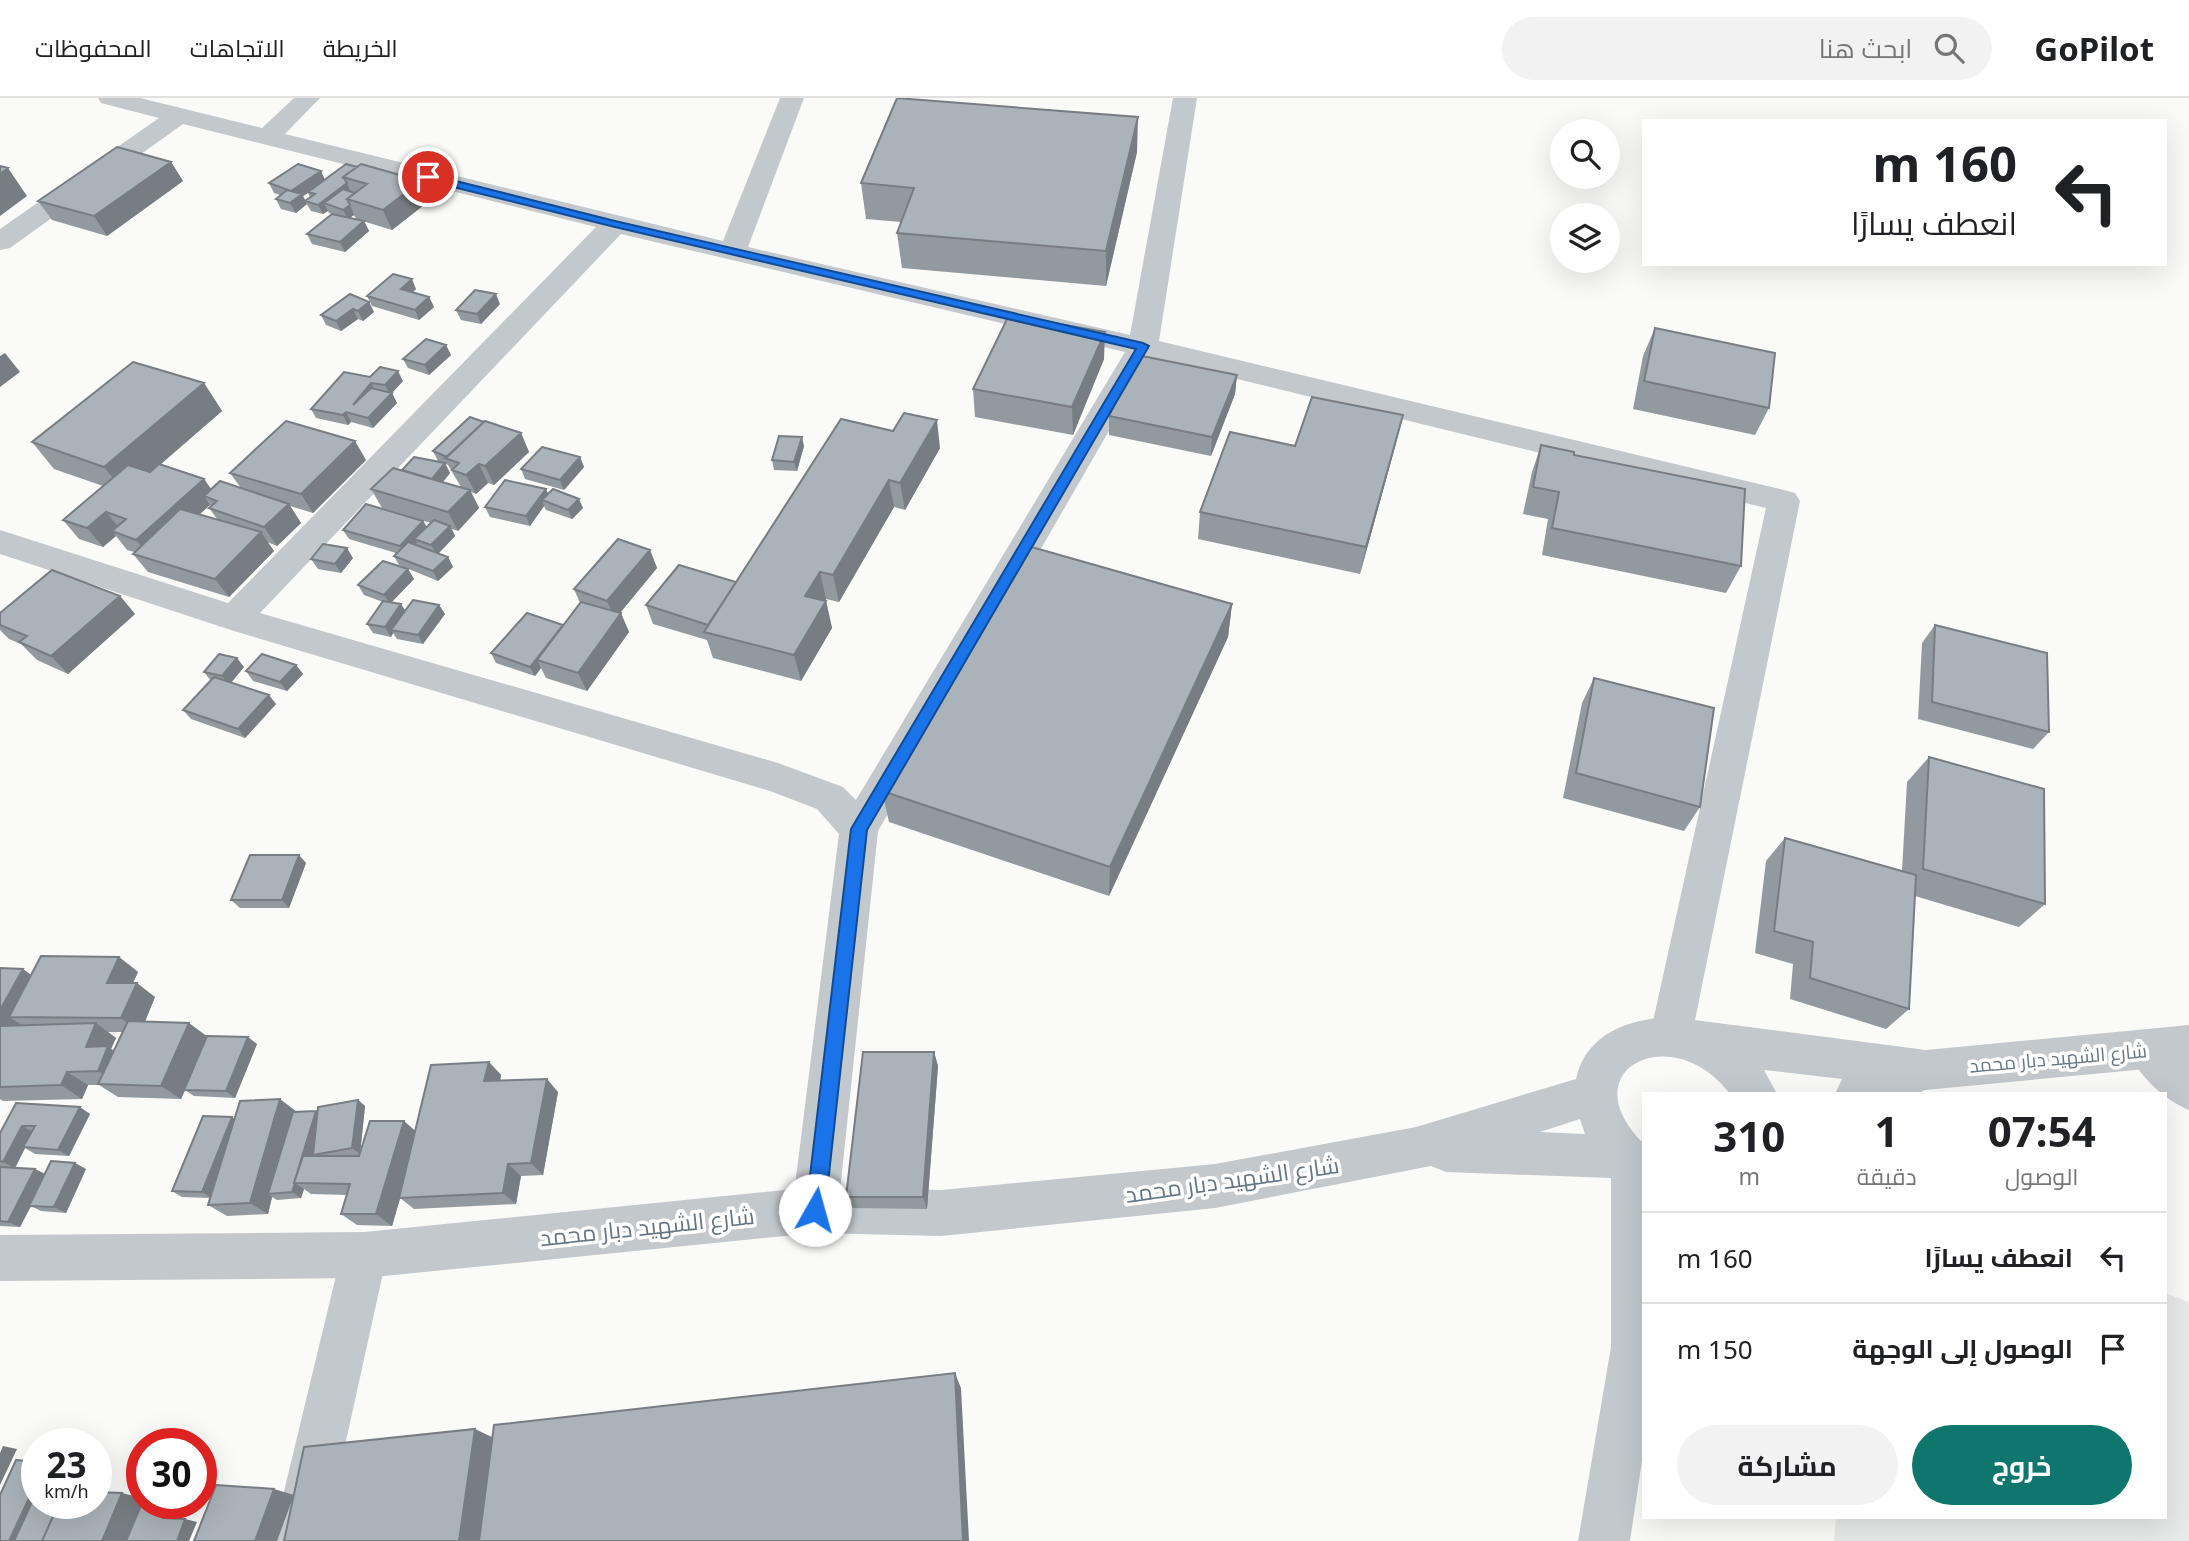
<!DOCTYPE html>
<html lang="ar">
<head>
<meta charset="utf-8">
<style>
	:root { --surface:#fff; --page:#f2f2f2; --text:#202124; --muted:#757577; --line:#e0e0e0; --accent:#0f766e }
	body { margin:0; font-family:"Noto Sans",Cairo,sans-serif; background:var(--page); color:var(--text); direction:rtl; height:100vh; display:flex; flex-direction:column; font-size:26px; white-space:nowrap }
	* { box-sizing:border-box; margin:0 }
	p { font-size:23px; color:var(--muted) }
	.icon { flex:none; width:38px; height:38px; fill:none; stroke:currentColor; stroke-width:2; stroke-linecap:round; stroke-linejoin:round }
	.map { position:relative; flex:1; overflow:hidden; direction:ltr }
	.details { position:absolute; left:1642px; top:994px; width:525px; height:427px; display:flex; flex-direction:column; background:var(--surface); border-radius:0px; box-shadow:0 7px 28px #0002; direction:rtl }
	.details>* { flex:none }
	.guide { position:absolute; left:1642px; top:21px; width:525px; height:147px; border-radius:0px; box-shadow:0 7px 28px #0002; direction:rtl; background:#fff; color:var(--text); overflow:hidden }
	.tools { position:absolute; left:1550px; top:21px; display:grid; gap:14px }
	.tools a { display:grid; place-items:center; width:70px; height:70px; border-radius:50%; background:var(--surface); box-shadow:0 7px 28px #0002; font-size:35px }
	.speed { position:absolute; left:21px; top:1330px; display:flex; gap:14px; font-size:35px; font-weight:700; text-align:center }
	.speed>* { display:grid; place-content:center; width:91px; height:91px; border-radius:50%; background:var(--surface); box-shadow:0 7px 28px #0002; line-height:1 }
	.speed small { font-size:18px; font-weight:400 }
	.speed .limit { border:10px solid #d22; background:#fff; color:#111 }
	.pin { position:absolute; display:grid; place-items:center; width:60px; height:60px; color:#fff; margin:-30px; border:4px solid #fff; border-radius:50%; box-shadow:0 2px 7px #0007 }
	.me { position:absolute; width:77px; margin:-38px; rotate:7deg; stroke-linejoin:round; filter:drop-shadow(0 0 5px #0008) }
	.turn { display:flex; align-items:center; gap:24px; height:147px; padding:0 35px; font-size:32px }
	.turn .icon { width:91px; height:91px; stroke-width:2.5 }
	.turn b { display:block; font-size:49px; line-height:60px }
	.eta { display:flex; justify-content:space-evenly; align-items:center; height:119px; text-align:center }
	.eta b { font-size:42px; font-weight:700; line-height:49px }
	.cta { display:flex; gap:14px; margin-top:auto; padding:14px 35px }
	.cta a { flex:1; height:80px; border-radius:42px; background:var(--accent); color:#fff; font-size:28px; font-weight:700; line-height:80px; text-align:center }
	.cta a+a { background:var(--page); color:var(--text) }
	ul { padding:0; list-style:none }
	li { display:flex; align-items:center; gap:21px; height:91px; padding:0 35px; border-top:2px solid var(--line) }
	li div { flex:1 }
	li b { display:block; font-size:26px }
	li em { font-style:normal }
	header { display:flex; align-items:center; gap:42px; box-sizing:border-box; height:98px; padding:0 35px; background:var(--surface); border-bottom:2px solid var(--line) }
	header strong { font-size:33px }
	nav { display:flex; gap:38px; margin-inline-start:auto; font-size:24px }
	.search { width:490px; height:63px; background:var(--page); display:flex; align-items:center; gap:18px; box-sizing:border-box; padding:0 24px; border-radius:38px; color:var(--muted); font-size:26px }
	.map>svg:first-child { display:block }
	.built { fill:#e8e9e9 }
	.lines { fill:none; stroke-linecap:round; stroke-linejoin:round }
	.minor { fill:#c3c8cc; fill-rule:evenodd }
	.tertiary { fill:#c3c8cc; fill-rule:evenodd }
	.wall { fill:#929a9f; fill-rule:evenodd }
	.shaded-wall { fill:#777d82 }
	.building { fill:#aab3b9; stroke:#777d82; stroke-width:2 }
	.route { fill:#1a73e8; stroke:#114b97; stroke-width:2 }
	.labels { text-anchor:middle; dominant-baseline:central; stroke-width:7; stroke-linejoin:round; paint-order:stroke }
	.street-label { font-size:19px; fill:#657683; stroke:#fff }
	.near-street-label { font-size:23px; fill:#657683; stroke:#fff }
</style>
</head>
<body>
<header>
<strong>GoPilot</strong>
<div class="search"><svg class="icon" aria-label="search" viewBox="0 0 24 24"><circle cx="10" cy="10" r="6"/><path d="M15 15l6 6"/></svg>ابحث هنا</div>
<nav><a>الخريطة</a><a>الاتجاهات</a><a>المحفوظات</a></nav>
</header>
<div class="map">
<svg width="2189" height="1443" viewBox="0 0 2189 1443">
	<rect width="100%" height="100%" fill="#fafaf8"/>
	<path class="built" d="M2165 1195 2189 1204V1443H1834L1836 1419H2165Z"/>
	<g class="lines">
		<path class="minor" d="M98 0H140L262 30 294 0H320L285 36 723 143 780 0H804L748 149 1130 237 1173 0H1197L1159 243 1784 392 1795 395 1800 403 1692 937 1686 951 1671 957 1656 951 1650 937 1766 410 1151 260 878 733 838 1112 831 1128 815 1135 799 1128 792 1112 839 736 817 711 770 693 234 533 0 456V432L228 505 596 129 183 26 10 150 0 152V131L159 20 101 5ZM621 136 1125 254 856 702 843 689 778 665 260 515Z
			M2148 932 2163 938 2189 962V1012C2164 1002 2138 977 2127 952L2133 938Z
			M364 1134 381 1140 387 1157 324 1443H272L341 1157 347 1140Z"/>
		<path class="tertiary" d="M1671 919 1926 952 2189 927V967L1925 992 1916 996H1835L1842 981 1764 972 1777 996H1730C1673 920 1569 971 1643 1045V1356L1630 1443H1578L1611 1249V1080L1446 1074 1431 1068 1215 1110 941 1138 815 1135 364 1180 0 1183V1137L364 1134 815 1089 941 1092 1215 1066 1416 1029 1576 981C1586 935 1629 921 1671 919ZM1580 1021 1585 1036 1540 1034Z"/>
	</g>
	<path class="wall" d="M1137 54 1106 188 902 170 897 135 901 124 866 121 861 85Z
		M171 64 183 83 107 138 52 122 38 103Z
		M346 66 429 103 392 132 356 121 354 117 350 120 364 123 369 133 345 154 312 146 307 136 332 116 329 115 328 113 323 116 311 113 305 103 310 99 308 95 303 98 307 106 296 115 281 111 276 101 280 97 274 95 269 85 321 73 325 82Z
		M416 191 413 194 429 199 434 209 419 222 372 208 367 198Z
		M369 204 374 214 363 223 358 221 341 233 326 227 321 217Z
		M500 206 481 226 461 222 456 212Z
		M1655 230 1769 310 1755 337 1633 311 1643 258Z
		M446 247 451 257 429 277 408 270 403 261Z
		M1104 261 1073 337 975 319 973 291Z
		M1237 277 1235 296 1211 358 1109 337V318Z
		M370 279 403 283 392 295 397 305 373 330 351 324 348 327 316 320 311 311Z
		M204 285 222 313 160 367 204 381 211 391 241 390 230 375 366 362 313 415 290 408 301 425 277 448 267 444 274 453 229 499 148 474 133 456 134 454 127 452 116 438 103 449 79 441 63 422 103 388 54 371 32 344ZM210 407 211 408 209 410 218 422 199 416Z
		M841 321 940 350 905 412 894 409 839 504 826 501 825 503H826L832 530 801 583 713 560 707 542 653 526 646 507 736 484Z
		M484 324 521 335 529 354 494 387 488 385 476 396 471 394 479 410 458 433 452 431 455 438 438 456 448 459 453 469 438 483 399 467 394 458 396 455 349 441 343 432 427 429 431 425 382 410 371 391 402 372 444 365 438 363 433 353ZM445 366 448 367 461 389 443 384 450 375Z
		M1396 345 1360 476 1198 441 1200 414Z
		M1541 347 1574 357 1741 468 1726 495 1542 457 1548 421 1523 416 1532 374Z
		M804 348 797 373 774 372 772 362Z
		M580 359 584 369 564 392 525 381 521 371Z
		M546 391 548 396 583 410 572 421 546 412 544 408 530 428 490 419 485 409Z
		M650 452 657 470 620 515 629 534 587 593 546 580 541 570 535 578 496 565 491 555 563 527 580 505 574 491Z
		M353 460 341 475 318 471 311 461Z
		M408 471 414 481 391 504 405 512 439 507 445 516 423 546 397 541 393 535 391 539 373 535 367 526 383 504 364 497 358 487Z
		M120 498 135 516 68 576 37 562 21 546 9 541 0 532V515Z
		M1232 506 1228 539 1109 798 889 724 882 693Z
		M1935 527 2049 634 2033 651 1918 621 1922 545Z
		M296 567 303 576 287 593 253 583 246 573Z
		M244 569 231 585 276 606 245 640 191 621 183 612 211 583 204 574Z
		M1594 580 1700 709 1684 733 1563 700 1582 605Z
		M1929 659 2045 806 2019 829 1915 798 1909 911 1886 931 1790 901 1793 866 1755 855 1766 763 1785 740 1902 773 1907 684Z
		M306 765 289 810H240L231 802Z
		M119 859 138 874 133 885 155 899 145 924 207 939 257 946 235 1000 194 998 185 992 181 1001 118 999 99 987H88L82 1001 3 1003 0 1001V870L31 877ZM108 934H122L114 953 111 951 116 940Z
		M934 954 938 968 927 1111 852 1110 846 1099Z
		M489 964 501 977 500 983 558 994 543 1077 521 1078 516 1106 414 1111 400 1100 392 1128 357 1127 341 1116 347 1097 311 1096 304 1091 301 1100 277 1102 272 1099 268 1116 227 1118 208 1107 210 1100 182 1099 172 1093 232 1019 235 1021 297 1014H318L358 1002 365 1008 360 1056 415 1033Z
		M16 1005 90 1016 69 1058 35 1056 25 1050 15 1070 35 1071 45 1076 86 1071 66 1115 41 1113 31 1108 20 1129 0 1128V1035Z"/>
	<path class="shaded-wall" d="M1138 19 1137 54 1106 188V153Z
		M171 64 183 83 107 138 94 118Z
		M8 70 27 98 0 118V76Z
		M321 73 325 83 303 98 307 106 296 115 290 105 291 93Z
		M421 83 429 103 392 132 383 112Z
		M347 85 351 95 324 105 328 113 323 116 318 107Z
		M350 107 354 117 348 121 343 112Z
		M364 123 369 133 345 154 340 144Z
		M412 181 416 191 405 201 401 191Z
		M496 196 500 206 481 226 477 216Z
		M429 199 434 209 419 222 415 212Z
		M369 204 374 214 363 223 358 213Z
		M353 211 358 221 341 233 336 223Z
		M1105 234 1104 261 1073 337 1072 309Z
		M446 247 451 257 429 277 425 267Z
		M5 255 20 274 0 289V258Z
		M398 273 403 283 390 297 385 287Z
		M1237 277 1235 296 1211 358 1212 339Z
		M204 285 222 313 126 396 104 369Z
		M371 285 377 295 353 307Z
		M392 295 397 305 373 330 368 320Z
		M346 314 351 324 348 327 343 317Z
		M1403 317 1396 345 1360 476 1366 449Z
		M937 322 940 350 905 412 900 385Z
		M521 335 529 354 494 387 485 368Z
		M802 339 804 348 797 373 794 364Z
		M355 343 366 362 313 415 301 396Z
		M580 359 584 369 564 392 560 382Z
		M445 365 450 375 437 391 432 381Z
		M479 366 488 385 476 396 466 377Z
		M204 381 217 400 204 398 210 407 151 461 136 442Z
		M889 382 894 409 839 504 833 477Z
		M546 391 550 400 542 402 544 408 530 428 526 418Z
		M470 392 479 410 458 433 448 414Z
		M579 401 583 410 572 421 568 412Z
		M289 406 301 425 277 448 264 429Z
		M106 414 122 433H112L116 438 103 449 87 430Z
		M423 423 429 432 414 441 417 445 405 458 400 448Z
		M450 428 455 438 437 457 431 447Z
		M261 434 274 453 229 499 215 481Z
		M347 450 353 460 341 475 335 466Z
		M650 452 657 470 615 521 607 503Z
		M448 459 453 469 438 483 433 473Z
		M408 471 414 481 390 506 384 497Z
		M820 474 826 501 812 524 805 498Z
		M120 498 135 516 68 576 51 558Z
		M826 503 832 530 801 583 794 557Z
		M401 506 407 515 391 532 393 535 391 539 385 529Z
		M1232 506 1228 539 1109 798 1110 769Z
		M439 507 445 516 423 546 418 537Z
		M621 515 629 534 587 593 578 575Z
		M565 528 537 562 541 570 535 578 530 569Z
		M237 560 244 569 229 587 222 578Z
		M296 567 303 576 287 593 280 584Z
		M269 597 276 606 245 640 238 631Z
		M299 757 306 765 289 810 282 802Z
		M119 859 138 874 126 899 107 885Z
		M23 871 44 886 9 919 22 927 0 933V912Z
		M137 885 155 899 140 935 121 920Z
		M96 925 116 940 111 951 128 962 119 987 98 973 86 949Z
		M189 925 208 939 181 1001 161 988Z
		M248 939 257 946 235 1000 226 993Z
		M934 954 938 968 927 1111 923 1099Z
		M489 964 501 977 497 997 484 983Z
		M67 974 88 987 82 1001 61 987Z
		M547 981 558 994 543 1077 531 1065Z
		M280 1001 297 1014 268 1096 272 1099 268 1116 250 1105Z
		M358 1002 365 1008 360 1056 352 1050Z
		M80 1009 90 1016 69 1058 58 1052Z
		M316 1013 325 1020 306 1085H295Z
		M232 1019 241 1026 212 1100 202 1094Z
		M404 1023 419 1036 392 1128 376 1116Z
		M22 1028 33 1034 15 1070 3 1064Z
		M75 1065 86 1071 66 1115 54 1109Z
		M508 1066 521 1078 516 1106 503 1095Z
		M35 1071 47 1077 20 1129 8 1124Z
		M295 1085 304 1091 301 1100 292 1094Z
		M955 1275 961 1290 969 1443H963Z
		M475 1331 496 1341 482 1443H459Z
		M3 1348 17 1351 0 1387V1355Z
		M37 1383V1405L24 1443H9Z
		M274 1391 294 1397 277 1443H255Z
		M122 1395 142 1400V1405L128 1443H102Z
		M169 1405H182L175 1422 163 1420Z
		M185 1421 197 1424 189 1443H177Z"/>
	<path class="building" d="M897 0 1138 19 1106 153 897 135 914 90 861 85Z
		M117 49 171 64 94 118 38 103Z
		M298 66 321 73 291 93 269 85Z
		M346 66 357 69 343 79 347 85 318 107 305 103 315 96 308 94Z
		M361 66 421 83 383 112 347 101 367 86 343 79Z
		M0 68 8 70 0 76Z
		M343 91 355 95 347 101 350 107 343 112 324 105Z
		M287 92 302 96 290 105 276 101Z
		M332 116 364 123 340 144 307 136Z
		M393 176 412 181 401 191 429 199 415 212 367 198Z
		M475 192 496 196 477 216 456 212Z
		M350 196 369 204 358 213 353 211 336 223 321 217Z
		M1009 217 1105 234 1072 309 973 291Z
		M1655 230 1775 255 1769 310 1644 283Z
		M426 241 446 247 425 267 403 261Z
		M1137 257 1237 277 1212 339 1109 318Z
		M133 264 204 285 104 369 32 344Z
		M380 269 398 273 385 287 371 285 353 307 371 290 392 295 368 320 346 314 343 317 311 311 344 274 370 279Z
		M1312 299 1403 317 1366 449 1200 414 1230 334 1295 348Z
		M904 315 937 322 900 385 889 382 833 477 820 474 805 498 826 503 794 557 704 534 841 321 893 333Z
		M470 319 484 324 447 359 433 353Z
		M286 323 355 343 301 396 230 375Z
		M485 323 521 335 485 368 479 366 466 377 452 372 459 365 445 360Z
		M779 338 802 339 794 364 772 362Z
		M1541 347 1574 354V357L1745 391 1741 468 1552 430 1559 394 1533 389Z
		M542 349 580 359 560 382 521 371Z
		M414 359 445 365 432 381 402 372Z
		M159 366 204 381 136 442 112 433 126 421 106 414 87 430 63 422 128 367 150 374Z
		M393 370 470 392 448 414 371 391Z
		M505 382 546 391 526 418 485 409Z
		M220 383 289 406 264 429 209 410 217 403 204 398Z
		M553 391 579 401 568 412 542 402Z
		M366 406 423 423 400 448 343 432Z
		M180 411 261 434 215 481 133 456Z
		M434 422 450 428 431 447 414 441Z
		M618 441 650 452 607 503 574 491Z
		M408 444 448 459 433 473 394 458Z
		M323 446 347 450 335 466 311 461Z
		M1028 448 1232 506 1110 769 882 693Z
		M383 463 408 471 384 497 358 487Z
		M679 467 736 484 708 527 646 507Z
		M52 472 120 498 51 558 19 544 27 538 0 527V515Z
		M413 502 439 507 418 537 391 532Z
		M383 503 401 506 385 529 367 526Z
		M581 504 621 515 578 575 537 562Z
		M527 515 563 527 530 569 491 555Z
		M1935 527 2047 555 2049 634 1932 604Z
		M219 556 237 560 222 578 204 574Z
		M262 556 296 567 280 584 246 573Z
		M214 579 269 597 238 631 183 612Z
		M1594 580 1714 610 1700 709 1576 675Z
		M1929 659 2044 691 2045 806 1923 771Z
		M1785 740 1916 777 1909 911 1810 880 1813 844 1774 833Z
		M250 757H299L282 802H231Z
		M41 858 119 859 107 885H137L121 920 9 919Z
		M0 870 23 871 0 912Z
		M128 923 189 925 161 988 98 986Z
		M96 925 86 949 108 948 98 973 67 974 61 987 0 989V928Z
		M207 938 248 939 226 993 184 992Z
		M863 954H934L923 1099H846Z
		M489 964 484 983 547 981 531 1065 508 1066 503 1095 399 1100 431 967Z
		M280 1001 250 1105 208 1107 240 1003Z
		M358 1002 352 1050 313 1057 318 1009Z
		M16 1005 80 1009 58 1052 23 1049 35 1028H22L3 1064 0 1063V1035Z
		M316 1013 294 1085H295L292 1094 268 1096 293 1014Z
		M203 1018 232 1019 202 1094 172 1093Z
		M370 1023H404L376 1116H341L350 1086 294 1085 303 1058H359Z
		M51 1063 75 1065 54 1109 29 1108Z
		M0 1069 35 1071 8 1124 0 1123Z
		M955 1275 963 1443H479L494 1327Z
		M475 1331 459 1443H284L304 1349Z
		M16 1362 37 1364V1383L9 1443H0V1397Z
		M216 1387 274 1391 255 1443H194Z
		M37 1393V1405H59L42 1443H14Z
		M96 1394 122 1395 102 1443H42L59 1405H96Z
		M142 1405H169L163 1420 185 1421 177 1443H126Z"/>
	<path class="route" d="M428 76 615 123 1143 245 1149 248 867 732 825 1112 822 1118 815 1121 808 1118 806 1112 851 731 1136 251 615 129 425 82 423 79Z"/>
	<g class="labels">
		<g class="street-label">
			<text transform="translate(2058 960) rotate(-5)">شارع الشهيد دبار محمد</text>
		</g>
		<g class="near-street-label">
			<text transform="translate(1232 1081) rotate(-8)">شارع الشهيد دبار محمد</text>
			<text transform="translate(647 1128) rotate(-6)">شارع الشهيد دبار محمد</text>
		</g>
	</g>
</svg>
<div class="tools">
<a><svg class="icon" aria-label="search" viewBox="0 0 24 24"><circle cx="10" cy="10" r="6"/><path d="M15 15l6 6"/></svg></a>
<a><svg class="icon" aria-label="layers" viewBox="0 0 24 24"><path d="M12 4l9 5-9 5-9-5zM3 14l9 5 9-5"/></svg></a>
</div>
<div class="speed"><div>23<small>km/h</small></div><div class="limit">30</div></div>
<div class="pin" style="left:428px;top:79px;background:#d93025"><svg class="icon" aria-label="arrive" viewBox="0 0 24 24"><path d="M6 21V4h12l-3 4 3 4H6"/></svg></div>
<svg class="me" style="left:815px;top:1112px" viewBox="-20 -20 40 40"><circle r="19" fill="#fff"/><path d="M0-13L10 11 0 6-10 11z" fill="#1a73e8"/></svg>
<div class="guide">
<div class="turn"><svg class="icon" aria-label="left" viewBox="0 0 24 24"><path d="M17 20v-9H6M10 6l-5 5 5 5"/></svg><div><b>160 m</b>انعطف يسارًا</div></div>
</div>
<section class="details">
<div class="eta">
<div><b>07:54</b><p>الوصول</p></div>
<div><b>1</b><p>دقيقة</p></div>
<div><b>310</b><p>m</p></div>
</div>
<ul>
<li><svg class="icon" aria-label="left" viewBox="0 0 24 24"><path d="M17 20v-9H6M10 6l-5 5 5 5"/></svg><div><b>انعطف يسارًا</b></div><em>160 m</em></li>
<li><svg class="icon" aria-label="arrive" viewBox="0 0 24 24"><path d="M6 21V4h12l-3 4 3 4H6"/></svg><div><b>الوصول إلى الوجهة</b></div><em>150 m</em></li>
</ul>
<div class="cta"><a>خروج</a><a>مشاركة</a></div>
</section>
</div>
</body>
</html>
